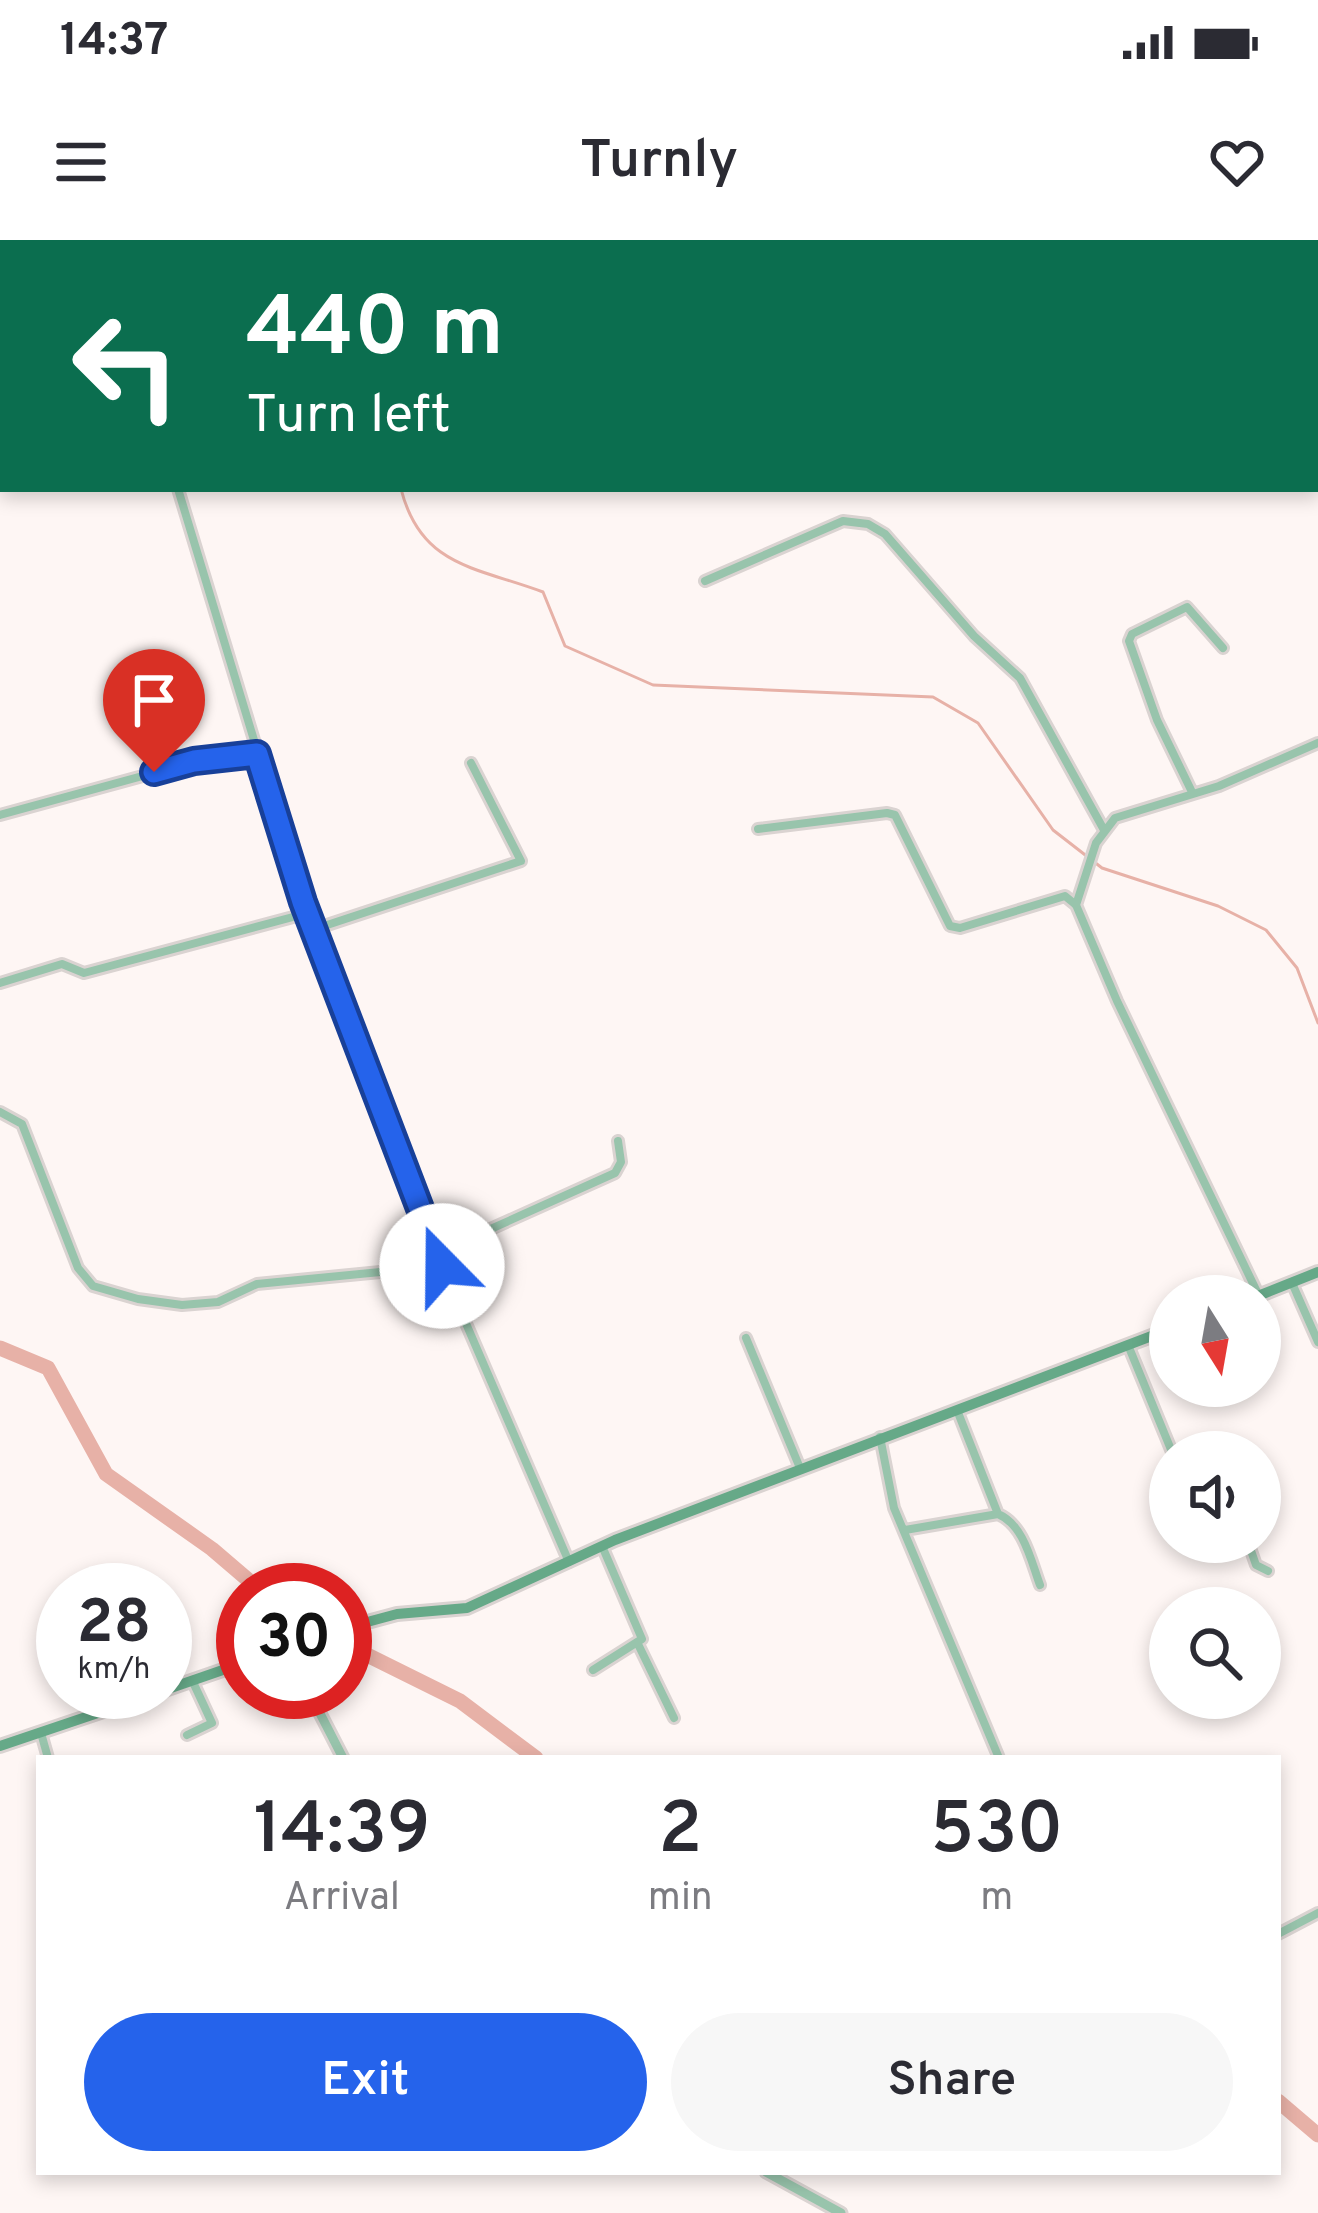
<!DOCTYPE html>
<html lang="en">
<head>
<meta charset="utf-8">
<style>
	:root { --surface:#fff; --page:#f7f7f7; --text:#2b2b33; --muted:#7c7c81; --accent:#2563eb }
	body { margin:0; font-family:Overpass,sans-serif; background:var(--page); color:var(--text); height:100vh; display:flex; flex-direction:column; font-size:45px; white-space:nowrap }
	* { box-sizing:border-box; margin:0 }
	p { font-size:39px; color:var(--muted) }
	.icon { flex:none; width:66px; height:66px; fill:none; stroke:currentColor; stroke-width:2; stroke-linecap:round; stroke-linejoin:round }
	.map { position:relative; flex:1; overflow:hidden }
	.details { position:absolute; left:36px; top:1515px; width:1245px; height:420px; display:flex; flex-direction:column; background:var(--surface); border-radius:0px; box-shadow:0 6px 18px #0003 }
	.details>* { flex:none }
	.banner { position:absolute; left:0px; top:0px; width:1320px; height:252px; box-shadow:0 6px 18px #0003; background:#0b6e4f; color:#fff; overflow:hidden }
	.needle { width:78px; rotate:169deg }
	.fabs { position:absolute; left:1149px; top:1035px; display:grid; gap:24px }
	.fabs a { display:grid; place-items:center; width:132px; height:132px; border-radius:50%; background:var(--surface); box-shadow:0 6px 18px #0003; font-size:60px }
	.speed { position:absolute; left:36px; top:1323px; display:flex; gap:24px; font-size:60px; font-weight:700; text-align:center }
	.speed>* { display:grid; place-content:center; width:156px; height:156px; border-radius:50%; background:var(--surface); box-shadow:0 6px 18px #0003; line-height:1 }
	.speed small { font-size:30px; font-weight:400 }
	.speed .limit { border:18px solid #d22; background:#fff; color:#111 }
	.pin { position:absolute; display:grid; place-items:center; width:102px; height:102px; color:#fff; margin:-123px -51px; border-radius:50% 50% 50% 0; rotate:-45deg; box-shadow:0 0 12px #0007 }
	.pin .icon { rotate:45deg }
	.me { position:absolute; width:132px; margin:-66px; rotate:338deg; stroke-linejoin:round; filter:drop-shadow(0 0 9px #0008) }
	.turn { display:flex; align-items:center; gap:42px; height:252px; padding:0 48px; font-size:54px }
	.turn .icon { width:156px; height:156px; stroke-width:2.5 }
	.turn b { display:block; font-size:84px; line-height:102px }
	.eta { display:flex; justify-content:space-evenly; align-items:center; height:204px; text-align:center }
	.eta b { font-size:72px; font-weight:600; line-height:84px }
	.action { display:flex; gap:24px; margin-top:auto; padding:24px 48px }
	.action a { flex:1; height:138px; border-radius:72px; background:var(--accent); color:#fff; font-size:48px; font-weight:600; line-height:138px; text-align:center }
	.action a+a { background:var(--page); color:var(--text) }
	.status { display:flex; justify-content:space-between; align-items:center; height:84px; padding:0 60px; background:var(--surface); direction:ltr }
	.status svg { height:33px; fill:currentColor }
	header { display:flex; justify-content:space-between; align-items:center; height:156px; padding:0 48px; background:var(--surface); font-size:54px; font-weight:600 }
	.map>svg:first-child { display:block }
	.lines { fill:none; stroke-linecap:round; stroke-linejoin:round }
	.stream { stroke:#e7b1a7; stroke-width:3 }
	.river { stroke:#e7b1a7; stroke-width:15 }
	.minor-casing { stroke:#dad3d1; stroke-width:14 }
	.tertiary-casing { stroke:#dad3d1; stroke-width:15 }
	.secondary-casing { stroke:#dad3d1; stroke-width:16 }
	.minor { stroke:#98c4ac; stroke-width:8 }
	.tertiary { stroke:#98c4ac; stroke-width:9 }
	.secondary { stroke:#66a988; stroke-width:10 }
	.route-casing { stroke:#184099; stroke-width:30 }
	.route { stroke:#2563eb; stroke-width:21 }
</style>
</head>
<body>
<div class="status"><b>14:37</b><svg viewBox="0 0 49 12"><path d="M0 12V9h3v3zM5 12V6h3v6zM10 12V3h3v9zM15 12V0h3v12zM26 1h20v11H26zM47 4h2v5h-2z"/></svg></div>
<header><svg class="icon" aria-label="menu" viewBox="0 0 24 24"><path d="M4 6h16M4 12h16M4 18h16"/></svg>Turnly<svg class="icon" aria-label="heart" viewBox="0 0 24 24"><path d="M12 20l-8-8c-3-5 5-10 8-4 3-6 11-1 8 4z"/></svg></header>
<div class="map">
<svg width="1318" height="1973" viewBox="0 0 1318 1973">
	<rect width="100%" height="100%" fill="#fef6f4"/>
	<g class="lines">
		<path class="stream" d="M0 71 3 73
			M1317 209H1318
			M401 249C421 327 476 327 543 352L565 406 653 445 933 457 978 483 1053 590 1102 628 1218 666 1266 690 1297 728 1318 783"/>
		<path class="river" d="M0 1108 48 1128 106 1234 212 1309 260 1350
			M345 1404 460 1461 536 1518
			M1278 1861 1318 1895"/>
		<defs>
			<path id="minor" d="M1317 83H1318
				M178 249 303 662 433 1007 569 1322
				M705 341 843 281 868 284 885 294 974 396 1020 438 1104 590
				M1192 552 1157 480 1129 401 1132 394 1187 367 1223 408
				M0 575 194 522 257 514
				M758 589 887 573 895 575 950 686 960 688 1065 656 1076 665 1117 761 1259 1056
				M1076 665 1096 603 1115 578 1219 546 1318 503
				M315 689 521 621 471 523
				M0 743 62 724 84 733 308 673
				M0 872 22 884 78 1028 93 1046 138 1059 182 1065 218 1062 257 1044 442 1026 484 992 615 933 621 922 618 901
				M1292 1043 1318 1102
				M746 1098 800 1228
				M1128 1105 1172 1212
				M957 1170 998 1274
				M880 1197 894 1268 999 1518
				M905 1290 998 1274C1024 1285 1031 1321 1040 1345
				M1248 1302 1256 1325 1268 1331
				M637 1402 674 1478
				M593 1430 642 1399 602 1306
				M41 1493 48 1518
				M187 1495 212 1483 192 1440
				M1278 1694 1318 1673"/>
			<path id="tertiary" d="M309 1452 343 1518
				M766 1932 841 1973"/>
			<path id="secondary" d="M1258 1056 1318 1032
				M345 1388 397 1374 467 1368 615 1300 1170 1089
				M165 1450 243 1423
				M0 1506 160 1452"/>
		</defs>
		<use href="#minor" class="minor-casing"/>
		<use href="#tertiary" class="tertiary-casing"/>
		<use href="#secondary" class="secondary-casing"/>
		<use href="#minor" class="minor"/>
		<use href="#tertiary" class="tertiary"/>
		<use href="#secondary" class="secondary"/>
	</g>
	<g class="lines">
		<defs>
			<path id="route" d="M154 532 194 521 257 514 303 662 442 1026"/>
		</defs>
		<use href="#route" class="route-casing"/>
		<use href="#route" class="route"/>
	</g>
</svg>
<div class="fabs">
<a><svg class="needle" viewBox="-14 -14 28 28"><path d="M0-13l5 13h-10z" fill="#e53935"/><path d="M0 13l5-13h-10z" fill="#7c7c81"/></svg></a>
<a><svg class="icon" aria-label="sound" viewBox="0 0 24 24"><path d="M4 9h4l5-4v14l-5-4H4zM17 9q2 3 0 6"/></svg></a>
<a><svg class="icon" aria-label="search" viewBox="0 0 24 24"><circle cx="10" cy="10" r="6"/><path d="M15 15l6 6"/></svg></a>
</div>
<div class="speed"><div>28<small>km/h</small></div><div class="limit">30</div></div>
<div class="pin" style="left:154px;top:532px;background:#d93025"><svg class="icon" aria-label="arrive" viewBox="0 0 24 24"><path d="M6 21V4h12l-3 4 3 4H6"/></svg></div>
<svg class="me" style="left:442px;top:1026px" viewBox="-20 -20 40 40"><circle r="19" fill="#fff"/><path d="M0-13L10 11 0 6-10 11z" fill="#2563eb"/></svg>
<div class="banner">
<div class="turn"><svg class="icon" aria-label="left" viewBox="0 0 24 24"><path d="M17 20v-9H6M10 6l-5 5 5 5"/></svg><div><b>440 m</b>Turn left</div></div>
</div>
<section class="details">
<div class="eta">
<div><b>14:39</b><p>Arrival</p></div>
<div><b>2</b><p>min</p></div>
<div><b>530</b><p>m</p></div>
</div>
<div class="action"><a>Exit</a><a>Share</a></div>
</section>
</div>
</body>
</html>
